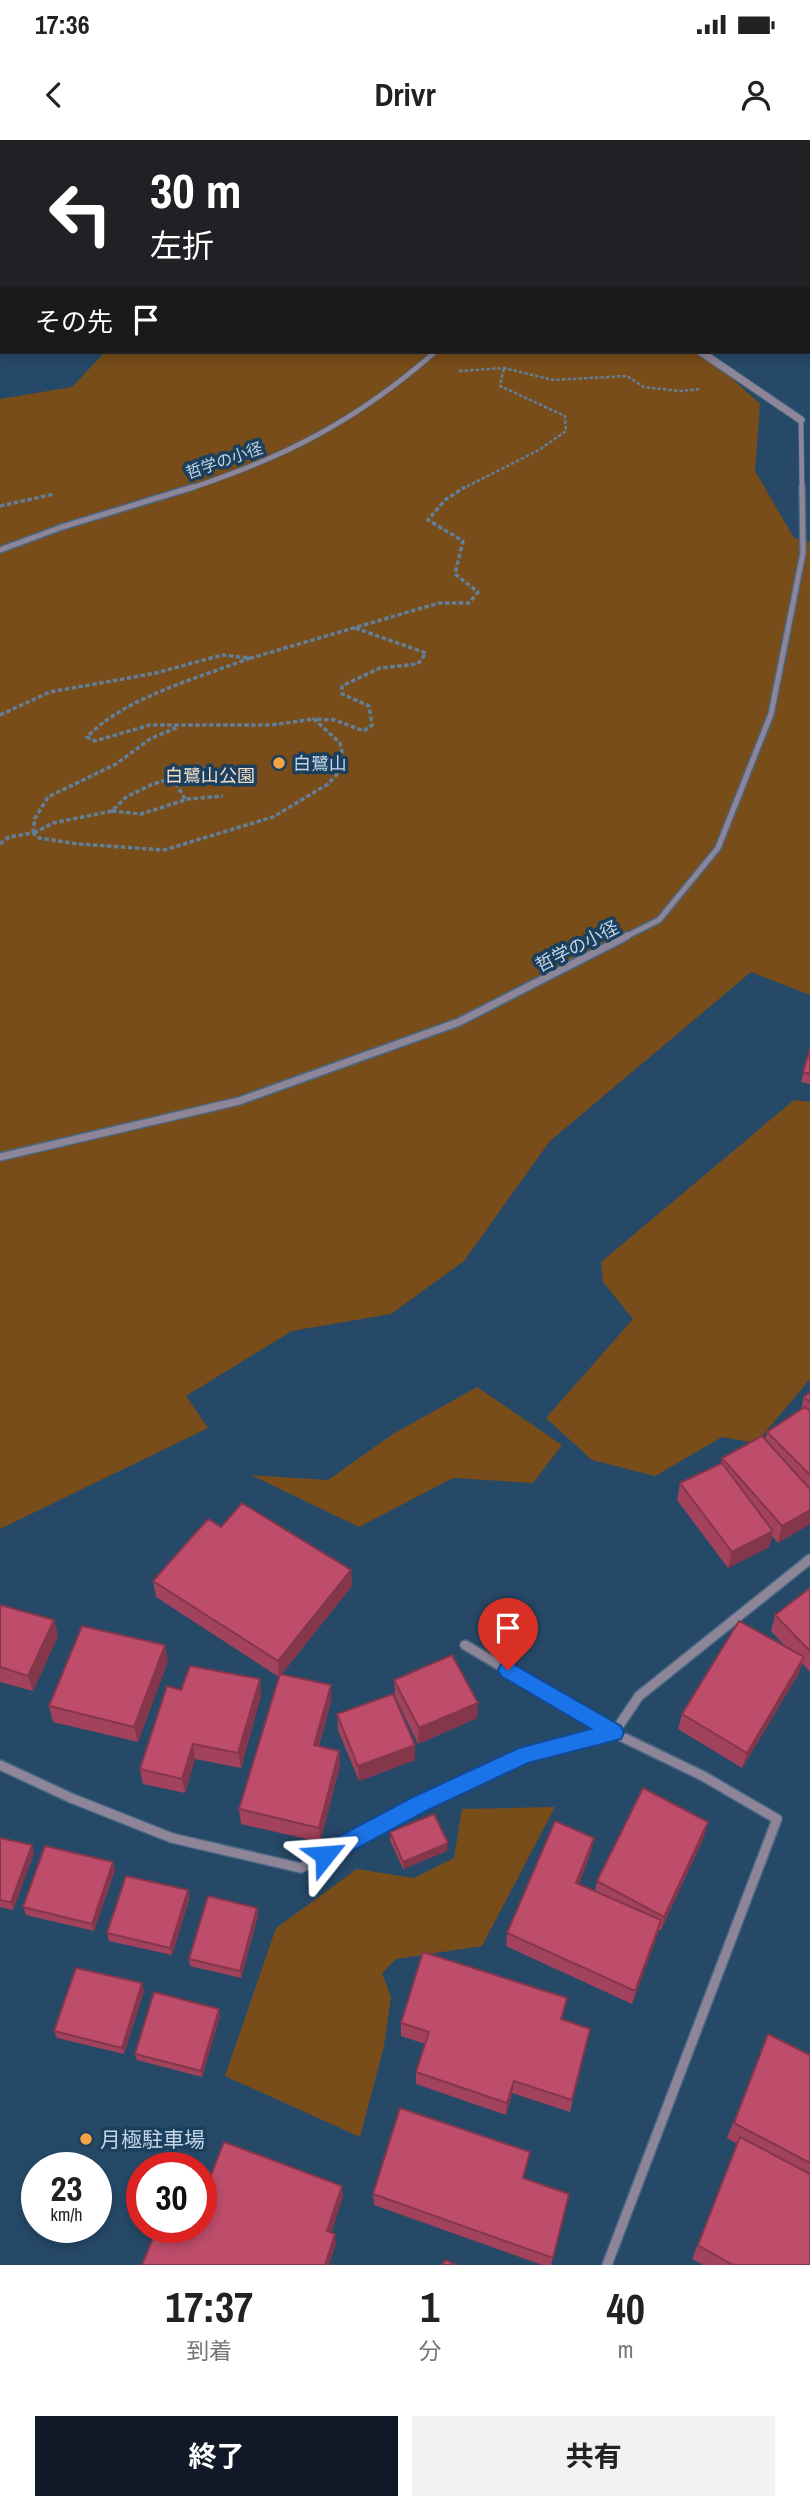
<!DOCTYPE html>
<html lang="ja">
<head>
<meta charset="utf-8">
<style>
	:root { --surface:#fff; --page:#f2f2f2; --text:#222; --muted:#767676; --accent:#111827 }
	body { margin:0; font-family:"Archivo Narrow","Noto Sans JP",sans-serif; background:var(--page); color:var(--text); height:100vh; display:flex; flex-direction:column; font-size:26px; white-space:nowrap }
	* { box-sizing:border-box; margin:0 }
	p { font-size:23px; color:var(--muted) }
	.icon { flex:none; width:38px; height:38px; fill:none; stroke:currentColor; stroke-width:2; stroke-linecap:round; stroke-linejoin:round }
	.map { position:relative; height:2125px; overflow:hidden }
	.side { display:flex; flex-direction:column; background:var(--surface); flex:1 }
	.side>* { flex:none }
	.top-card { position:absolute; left:0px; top:0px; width:810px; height:214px; box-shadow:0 4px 10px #0003; background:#202124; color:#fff; overflow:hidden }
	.speed { position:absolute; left:21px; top:2012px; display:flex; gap:14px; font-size:35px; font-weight:700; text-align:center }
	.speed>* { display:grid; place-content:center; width:91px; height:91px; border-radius:50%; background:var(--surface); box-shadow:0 4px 10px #0003; line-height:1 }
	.speed small { font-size:18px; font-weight:400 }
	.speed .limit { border:10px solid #d22; background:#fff; color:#111 }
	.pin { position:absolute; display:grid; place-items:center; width:60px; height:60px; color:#fff; margin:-72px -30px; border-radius:50% 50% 50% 0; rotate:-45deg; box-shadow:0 0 7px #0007 }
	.pin .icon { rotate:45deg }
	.me { position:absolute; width:77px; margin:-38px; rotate:62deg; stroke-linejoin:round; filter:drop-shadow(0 0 5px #0008) }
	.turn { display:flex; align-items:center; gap:24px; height:147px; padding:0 35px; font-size:32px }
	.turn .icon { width:91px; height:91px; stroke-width:2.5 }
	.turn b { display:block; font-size:49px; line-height:60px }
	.then { display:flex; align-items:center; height:66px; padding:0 35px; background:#0003; gap:14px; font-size:26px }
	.eta { display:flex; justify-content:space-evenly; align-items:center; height:119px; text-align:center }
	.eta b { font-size:42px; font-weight:700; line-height:49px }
	.button { display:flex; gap:14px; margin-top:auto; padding:14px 35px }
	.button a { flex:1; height:80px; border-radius:0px; background:var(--accent); color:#fff; font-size:28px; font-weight:700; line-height:80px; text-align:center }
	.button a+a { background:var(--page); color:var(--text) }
	.status { display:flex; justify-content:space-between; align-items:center; height:49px; padding:0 35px; background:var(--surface); direction:ltr }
	.status svg { height:19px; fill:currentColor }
	header { display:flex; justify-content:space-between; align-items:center; height:91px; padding:0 35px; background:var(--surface); font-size:32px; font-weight:700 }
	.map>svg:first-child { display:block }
	.green { fill:#784d1a }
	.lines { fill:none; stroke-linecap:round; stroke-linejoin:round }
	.minor-far3-casing { stroke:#486884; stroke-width:6 }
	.minor-far2-casing { stroke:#486884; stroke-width:8 }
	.minor-far1-casing { stroke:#486884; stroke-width:10 }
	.minor-casing { stroke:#486884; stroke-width:12 }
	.tertiary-casing { stroke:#486884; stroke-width:9 }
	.path-far1 { stroke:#627f9a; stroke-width:2.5; stroke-dasharray:3.5 2; stroke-linecap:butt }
	.path { stroke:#627f9a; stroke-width:3.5; stroke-dasharray:4.5 2.5; stroke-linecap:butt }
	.minor-far3 { stroke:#8e8598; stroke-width:4.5 }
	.minor-far2 { stroke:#8e8598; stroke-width:5 }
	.minor-far1 { stroke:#8e8598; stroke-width:7 }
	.minor { stroke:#8e8598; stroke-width:9 }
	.tertiary { stroke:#8e8598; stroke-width:7 }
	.wall { fill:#a3425c }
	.shaded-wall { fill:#84364b }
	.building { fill:#bd4d6b; stroke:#84364b; stroke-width:2 }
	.route { fill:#1a73e8; stroke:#114b97; stroke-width:2 }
	.poi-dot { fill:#f5a345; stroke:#1b3f5c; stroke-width:2.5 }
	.labels { text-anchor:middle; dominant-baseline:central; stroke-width:7; stroke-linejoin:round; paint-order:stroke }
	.far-street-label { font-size:16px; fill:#c2d5e8; stroke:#1b3f5c }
	.poi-label { font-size:18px; fill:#c2d5e8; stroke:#1b3f5c; text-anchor:start }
	.park-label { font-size:18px; fill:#f2ddc9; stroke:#1b3f5c }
	.street-label { font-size:18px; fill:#c2d5e8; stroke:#1b3f5c }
	.near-poi-label { font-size:21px; fill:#c2d5e8; stroke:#1b3f5c; text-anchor:start }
</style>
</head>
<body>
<div class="status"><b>17:36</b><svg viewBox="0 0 49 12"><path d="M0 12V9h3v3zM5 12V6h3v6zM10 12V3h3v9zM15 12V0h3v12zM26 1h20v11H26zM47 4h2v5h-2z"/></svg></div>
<header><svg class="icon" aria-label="back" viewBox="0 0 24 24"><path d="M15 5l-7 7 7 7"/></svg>Drivr<svg class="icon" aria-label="person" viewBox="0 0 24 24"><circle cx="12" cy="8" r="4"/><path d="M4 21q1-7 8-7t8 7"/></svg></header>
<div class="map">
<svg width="810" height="2125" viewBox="0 0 810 2125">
	<rect width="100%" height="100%" fill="#264968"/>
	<path class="green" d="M358 0H810V202L808 2H357Z
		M105 212H711L727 234 760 264 755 331 794 398 810 402V855L751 832 550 1001 464 1121 391 1174 292 1191 186 1256 208 1288 0 1389V259L72 247Z
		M794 960 810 962V1239L756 1303 722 1297 655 1336 592 1320 546 1278 633 1179 603 1142 601 1122Z
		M477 1247 562 1305 533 1343 453 1338 359 1387 251 1335 328 1340 393 1294Z
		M555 1667 482 1806 396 1819 382 1833 391 1857 384 1906 360 1997 225 1936 276 1788 357 1729 414 1738 454 1718 462 1669Z"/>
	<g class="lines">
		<defs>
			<path id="minor-far3" d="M801 280 802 349
				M188 349C284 318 359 279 435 212"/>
			<path id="minor-far2" d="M0 410 62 387 193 347
				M623 798 659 780 718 708 771 574 803 413 802 347"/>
			<path id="minor-far1" d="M0 1017 239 961 459 882 627 796"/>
			<path id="minor" d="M465 1505 614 1593
				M0 1625 71 1658 172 1698 301 1728 418 1665 526 1615 614 1593
				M607 2125 777 1679 703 1636 614 1593 639 1556 810 1419"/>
			<path id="tertiary" d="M623 0 627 2
				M701 212 801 280"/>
		</defs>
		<use href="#minor-far3" class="minor-far3-casing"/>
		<use href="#minor-far2" class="minor-far2-casing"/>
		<use href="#minor-far1" class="minor-far1-casing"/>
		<use href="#minor" class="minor-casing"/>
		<use href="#tertiary" class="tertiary-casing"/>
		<path class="path-far1" d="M459 231 504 228 553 240 627 236 644 247 680 251 700 249
			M462 349 539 310 566 291 565 276 500 246 504 228"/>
		<path class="path" d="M0 366 54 354
			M250 518C199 538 125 557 87 597L95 601 150 585H272L314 579
			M0 575 50 552 156 533 222 515 251 518 439 463H469L478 452 455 434 463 401 428 380 445 360 465 347
			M172 637 185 659
			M112 671 141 674 188 659 223 656
			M33 693 35 678 48 657 116 624 150 599 178 587
			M34 693 53 683 112 671 126 657 153 644 205 628
			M0 704 9 697 33 693 39 698 78 704 164 710 273 677 328 644 345 626 340 603 314 579 335 580 364 591 372 585 369 566 342 554V546L380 528 418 524 426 513 355 488"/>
		<use href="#minor-far3" class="minor-far3"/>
		<use href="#minor-far2" class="minor-far2"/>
		<use href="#minor-far1" class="minor-far1"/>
		<use href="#minor" class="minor"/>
		<use href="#tertiary" class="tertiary"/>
	</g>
	<path class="wall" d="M810 909V944L801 942Z
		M810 1252V1384L778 1403 772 1396 769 1407 728 1428 677 1360 680 1343 721 1323 722 1318 765 1299 767 1292 801 1269 804 1257Z
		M351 1430 352 1446 281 1535 331 1545V1561L319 1606 339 1611 340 1626 320 1702 241 1684 239 1669 279 1537 156 1457 153 1441Z
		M810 1448V1532L802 1523 799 1533 742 1628 678 1589 682 1574 786 1507 771 1491 775 1475Z
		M0 1465 54 1480 58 1496 33 1551 0 1542Z
		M168 1521 138 1602 53 1582 49 1566Z
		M394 1540 477 1578 418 1604 395 1556Z
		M181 1550 261 1555 241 1628 195 1619 185 1653 143 1644 140 1629Z
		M337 1574 415 1605V1620L359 1641 338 1590Z
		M390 1692 447 1711 403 1729 390 1700Z
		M704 1697 661 1790H659L632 1864 506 1806 507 1793 594 1698 591 1712 579 1744 595 1751 597 1741Z
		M0 1698 34 1713 13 1770 0 1767Z
		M115 1730 94 1791 26 1775 23 1767Z
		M190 1757 172 1815 109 1801 107 1793Z
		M257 1768 258 1776 241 1838 190 1826 189 1819Z
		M144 1851 124 1914 57 1898 54 1891Z
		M567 1858 562 1880 590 1889 570 1972 512 1953 506 1975 416 1944V1932L425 1904 401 1896V1883Z
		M220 1876 202 1937 137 1920 135 1914Z
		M768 1894 810 1915V2125H703L692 2119 737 2004 727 1998Z
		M530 2012 524 2038 569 2054 551 2125H542L374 2065 373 2054Z"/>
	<path class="shaded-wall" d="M810 1370V1384L778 1403 782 1386Z
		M773 1391 769 1407 728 1428 732 1412Z
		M351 1430 352 1446 279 1537 278 1521Z
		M54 1480 58 1496 33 1551 28 1536Z
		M165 1505 168 1521 138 1602 134 1587Z
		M804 1517 799 1533 742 1628 747 1613Z
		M260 1539 261 1555 241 1628 238 1613Z
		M331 1545V1561L315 1620 314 1605Z
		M478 1563 477 1578 418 1604 419 1588Z
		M193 1604 195 1619 185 1653 182 1639Z
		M415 1605V1620L359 1641 358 1626Z
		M339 1611 340 1626 320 1702 319 1688Z
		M708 1682 704 1697 661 1790 664 1777Z
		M594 1698 591 1712 574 1757 576 1743Z
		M448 1703 447 1711 403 1729V1722Z
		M32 1705 34 1713 13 1770 11 1762Z
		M113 1722 115 1730 94 1791 92 1784Z
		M188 1750 190 1757 172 1815 170 1808Z
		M257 1768 258 1776 241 1838 240 1831Z
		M661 1780 658 1794 632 1864 635 1851Z
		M142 1843 144 1851 124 1914 122 1908Z
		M219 1869 220 1876 202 1937 201 1931Z
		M514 1941 512 1953 506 1975 507 1963Z
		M342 2046 343 2057 329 2101 327 2091Z
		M335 2094 336 2104 329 2125H325Z"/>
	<path class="building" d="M810 909V934L803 932Z
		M810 1252V1262L804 1257Z
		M805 1267 810 1271V1335L767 1292Z
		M762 1296 810 1349V1370L782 1386 722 1318Z
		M722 1323 773 1391 732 1412 680 1343Z
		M242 1363 351 1430 278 1521 153 1441 208 1379 221 1387Z
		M810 1448V1511L775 1475Z
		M0 1465 54 1480 28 1536 0 1527Z
		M739 1481 804 1517 747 1613 682 1574Z
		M82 1486 165 1505 134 1587 49 1566Z
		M452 1515 478 1563 419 1588 394 1540Z
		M190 1526 260 1539 238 1613 193 1604 182 1639 140 1629 167 1546 181 1550Z
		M280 1534 331 1545 314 1605 339 1611 319 1688 239 1669Z
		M393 1554 415 1605 358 1626 337 1574Z
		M643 1648 708 1682 664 1777 597 1741Z
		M434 1674 448 1703 403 1722 390 1692Z
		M555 1681 594 1698 576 1743 661 1780 635 1851 507 1793Z
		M0 1698 32 1705 11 1762 0 1760Z
		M45 1706 113 1722 92 1784 23 1767Z
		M126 1736 188 1750 170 1808 107 1793Z
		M208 1756 257 1768 240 1831 189 1819Z
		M423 1812 567 1858 561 1879 590 1889 572 1960 514 1941 507 1963 416 1932 429 1892 401 1883Z
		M76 1828 142 1843 122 1908 54 1891Z
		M154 1852 219 1869 201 1931 135 1914Z
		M768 1894 810 1915V2023L734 1983Z
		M400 1968 530 2012 523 2038 569 2054 553 2118 373 2054Z
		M740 1997 810 2034V2125H733L698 2105Z
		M224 2002 342 2046 327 2091 335 2094 325 2125H142L157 2088H201V2061Z
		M446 2120 456 2125H442Z"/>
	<path class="route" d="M508 1521 621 1586 624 1593 621 1599 528 1623 426 1671 332 1722 325 1725 317 1722 314 1715 317 1708 411 1658 519 1608 591 1589 501 1536 498 1530 501 1524Z"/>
	<g class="poi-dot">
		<circle cx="279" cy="623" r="7"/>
		<circle cx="86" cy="1999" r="7"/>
	</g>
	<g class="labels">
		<g class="far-street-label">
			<text transform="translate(224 320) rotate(-19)">哲学の小径</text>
		</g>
		<g class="poi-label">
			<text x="293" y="623">白鷺山</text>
		</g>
		<g class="park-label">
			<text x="210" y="635">白鷺山公園</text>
		</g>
		<g class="street-label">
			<text transform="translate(577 806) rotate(-27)">哲学の小径</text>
		</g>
		<g class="near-poi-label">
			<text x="100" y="1999">月極駐車場</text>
		</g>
	</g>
</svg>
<div class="speed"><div>23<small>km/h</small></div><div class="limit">30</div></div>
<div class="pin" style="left:508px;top:1530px;background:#d93025"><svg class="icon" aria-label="arrive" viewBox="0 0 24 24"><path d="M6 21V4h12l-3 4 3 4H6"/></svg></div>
<svg class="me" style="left:325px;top:1715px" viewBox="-20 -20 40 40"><path d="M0-17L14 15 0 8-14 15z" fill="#1a73e8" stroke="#fff" stroke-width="4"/></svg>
<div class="top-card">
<div class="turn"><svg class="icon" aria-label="left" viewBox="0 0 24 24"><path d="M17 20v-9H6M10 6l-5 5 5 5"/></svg><div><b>30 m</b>左折</div></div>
<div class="then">その先<svg class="icon" aria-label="arrive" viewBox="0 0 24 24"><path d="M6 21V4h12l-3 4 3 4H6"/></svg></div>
</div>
</div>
<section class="side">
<div class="eta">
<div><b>17:37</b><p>到着</p></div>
<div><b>1</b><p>分</p></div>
<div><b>40</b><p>m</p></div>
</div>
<div class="button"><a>終了</a><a>共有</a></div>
</section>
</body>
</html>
